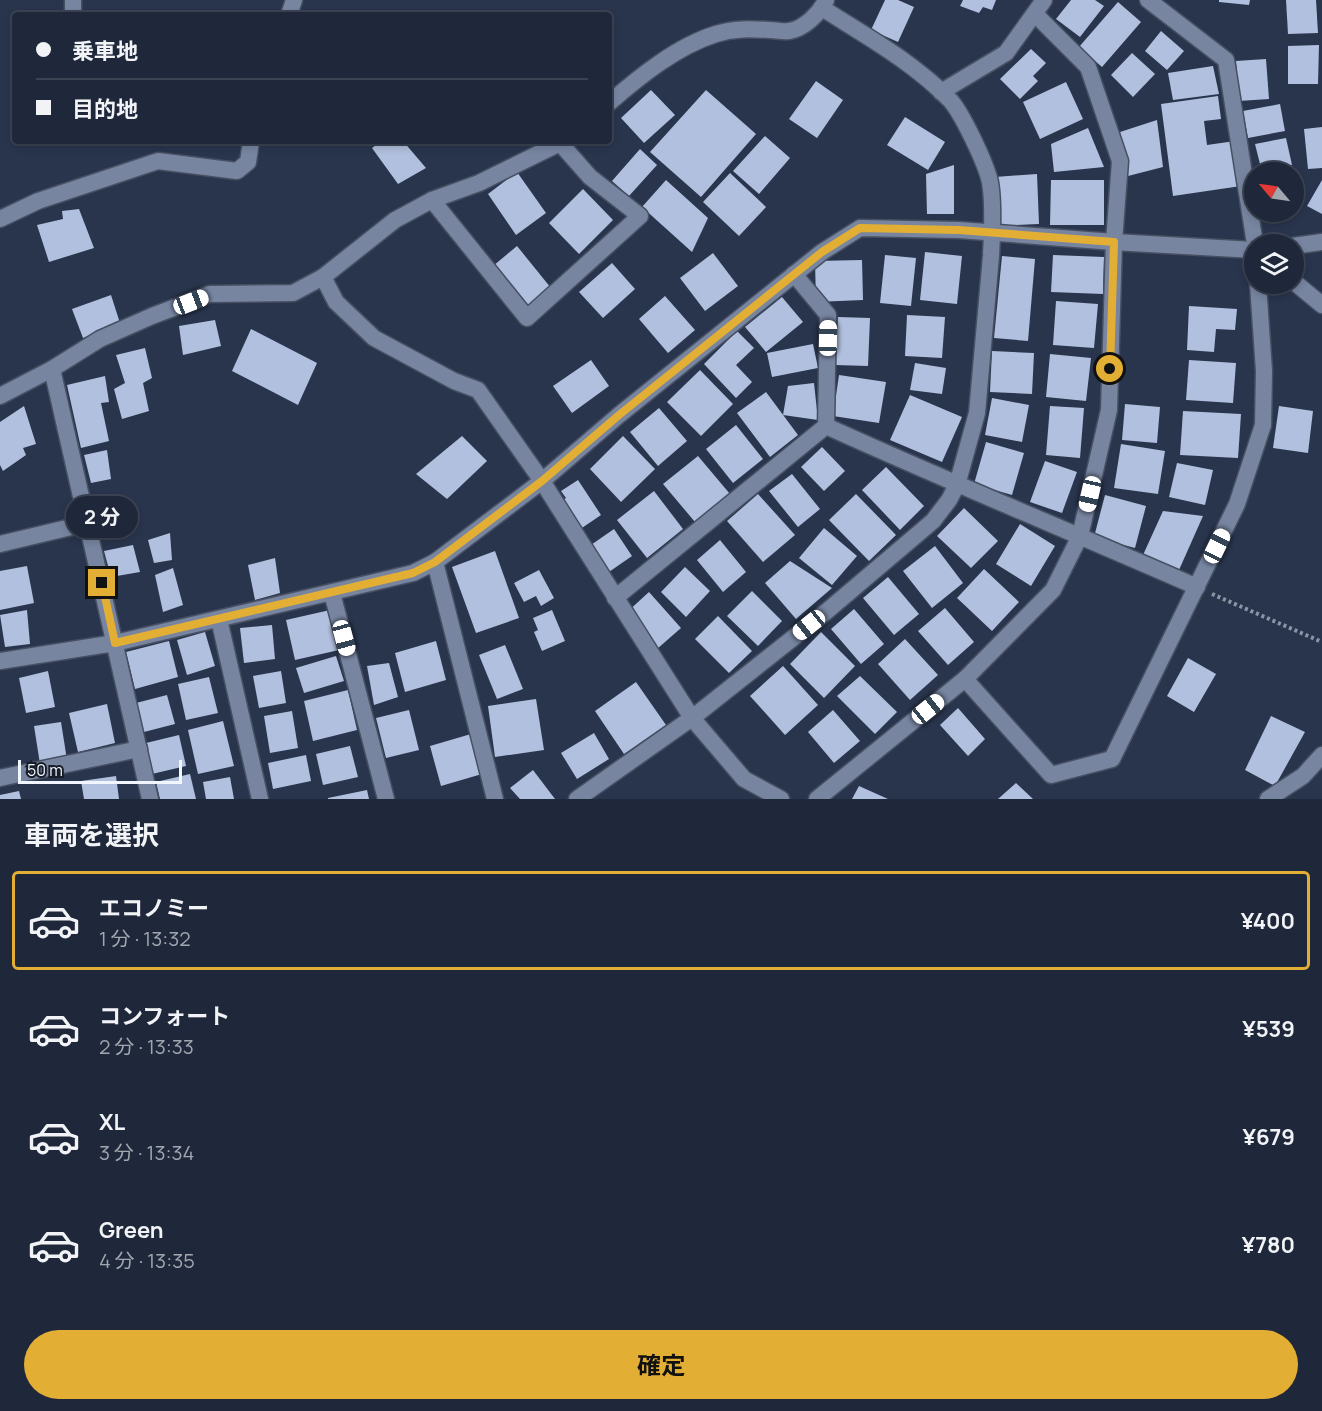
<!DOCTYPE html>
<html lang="ja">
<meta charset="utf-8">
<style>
:root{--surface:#1f283a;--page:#273042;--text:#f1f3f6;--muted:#a1a6af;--line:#3c4454;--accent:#e3ae34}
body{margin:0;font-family:Manrope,"Noto Sans JP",sans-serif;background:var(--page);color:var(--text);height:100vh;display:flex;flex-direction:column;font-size:22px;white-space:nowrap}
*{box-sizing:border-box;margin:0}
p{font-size:20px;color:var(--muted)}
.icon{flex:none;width:33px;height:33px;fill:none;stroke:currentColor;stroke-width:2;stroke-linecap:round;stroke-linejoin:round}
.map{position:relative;height:799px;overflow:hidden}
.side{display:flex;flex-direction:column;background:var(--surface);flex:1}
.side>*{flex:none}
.guide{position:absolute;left:12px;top:12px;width:600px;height:132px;border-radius:6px;box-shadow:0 3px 9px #0003,0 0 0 2px var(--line);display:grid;align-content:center;height:132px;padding:0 24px;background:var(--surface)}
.needle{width:39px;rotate:299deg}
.fabs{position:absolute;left:1244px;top:162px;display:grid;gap:12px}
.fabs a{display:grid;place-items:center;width:60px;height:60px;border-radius:50%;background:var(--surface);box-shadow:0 3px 9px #0003,0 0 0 2px var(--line);font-size:30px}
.scale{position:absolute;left:18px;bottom:15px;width:164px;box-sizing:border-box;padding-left:6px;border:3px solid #f0f5fe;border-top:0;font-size:16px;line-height:21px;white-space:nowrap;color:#f0f5fe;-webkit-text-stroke:4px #171d28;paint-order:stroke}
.end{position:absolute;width:27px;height:27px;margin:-14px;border:8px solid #e3ae34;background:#111;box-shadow:0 0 0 3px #111}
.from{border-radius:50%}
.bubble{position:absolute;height:42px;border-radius:21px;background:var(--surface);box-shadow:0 3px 9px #0003,0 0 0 2px var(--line);font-size:20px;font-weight:700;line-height:42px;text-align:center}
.car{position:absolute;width:18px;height:36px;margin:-18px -9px;border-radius:8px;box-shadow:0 0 4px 2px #0007;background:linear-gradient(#fff 24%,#345 0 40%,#fff 0 76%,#345 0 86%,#fff 0)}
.guide b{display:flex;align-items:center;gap:21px;height:57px;font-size:22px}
.guide b+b{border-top:2px solid var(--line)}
.guide i{width:15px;height:15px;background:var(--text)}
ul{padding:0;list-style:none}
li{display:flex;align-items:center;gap:18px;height:99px;margin:0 12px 9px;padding:0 12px;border:3px solid transparent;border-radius:6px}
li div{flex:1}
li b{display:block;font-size:22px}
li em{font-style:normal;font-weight:700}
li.on{border-color:var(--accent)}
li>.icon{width:54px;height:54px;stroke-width:1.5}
h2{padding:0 24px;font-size:27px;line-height:72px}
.action{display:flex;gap:12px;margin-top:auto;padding:12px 24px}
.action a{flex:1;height:69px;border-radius:36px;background:var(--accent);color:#111;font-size:24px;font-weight:700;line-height:69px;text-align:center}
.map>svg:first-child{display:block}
.building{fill:#b1c0de}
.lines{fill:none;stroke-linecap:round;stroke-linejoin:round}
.minor-casing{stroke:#475063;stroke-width:19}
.tertiary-casing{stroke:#475063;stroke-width:19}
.path{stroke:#8c95a5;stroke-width:4;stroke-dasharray:3 3;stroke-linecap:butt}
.minor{stroke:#7785a1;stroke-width:16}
.tertiary{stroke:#7785a1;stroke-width:16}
.route{stroke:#e3ae34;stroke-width:8}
</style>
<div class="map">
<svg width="1322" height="799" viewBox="0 0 1322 799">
<rect width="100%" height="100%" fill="#29354d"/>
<g class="building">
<polygon points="885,0 898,0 914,7 898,42 871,30"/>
<polygon points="963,0 996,0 992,10 983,7 979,13 960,6"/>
<polygon points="1071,0 1095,0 1104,6 1080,37 1056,19"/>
<polygon points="1219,0 1250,0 1249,5 1219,2"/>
<polygon points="1286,0 1316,0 1318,33 1288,34"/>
<polygon points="1118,2 1141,22 1102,67 1079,47"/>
<polygon points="1161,31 1184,51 1167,70 1145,51"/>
<polygon points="1319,45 1318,84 1288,84 1288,46"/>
<polygon points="1031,49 1046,63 1033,76 1038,81 1020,99 1000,79"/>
<polygon points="1132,53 1155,74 1133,97 1111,75"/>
<polygon points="1266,59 1269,99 1239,101 1236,61"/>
<polygon points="1213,66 1219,94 1173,100 1168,73"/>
<polygon points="816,81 843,100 817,138 789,119"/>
<polygon points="1066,82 1083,119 1040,139 1023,102"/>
<polygon points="651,90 675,115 644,143 621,118"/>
<polygon points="706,90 756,134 701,197 650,152"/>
<polygon points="1218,96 1221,119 1204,121 1207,145 1235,141 1241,186 1173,196 1161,104"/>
<polygon points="1280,104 1285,131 1248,138 1243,111"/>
<polygon points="905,117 945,142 928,170 887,145"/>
<polygon points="1157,120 1163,167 1128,176 1120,132"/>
<polygon points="1322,127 1322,168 1308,169 1304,129"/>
<polygon points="1088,128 1104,167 1054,172 1051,144"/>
<polygon points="765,136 790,158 759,194 733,171"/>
<polygon points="1286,138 1292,165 1262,172 1255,144"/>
<polygon points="382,141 403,141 426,168 398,184 372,148"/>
<polygon points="640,149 657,165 629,196 612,181"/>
<polygon points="954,165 954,214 927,214 926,174"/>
<polygon points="517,172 546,213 516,235 488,194"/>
<polygon points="730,173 766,207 739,236 703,202"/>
<polygon points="1037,174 1039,224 997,226 995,177"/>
<polygon points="666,180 708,218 692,252 642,207"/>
<polygon points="1051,180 1104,180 1104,225 1050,225"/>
<polygon points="1322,180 1322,214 1307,206"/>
<polygon points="583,189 613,220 579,254 549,223"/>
<polygon points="79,209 94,248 49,262 37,225 63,219 62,211"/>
<polygon points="517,246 551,288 527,308 493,266"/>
<polygon points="925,252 962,256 957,304 920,300"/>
<polygon points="713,253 738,286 705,311 680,278"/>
<polygon points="885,255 916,258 911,306 880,303"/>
<polygon points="1053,255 1104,257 1103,294 1051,292"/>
<polygon points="1002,256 1035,259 1028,341 994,338"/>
<polygon points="862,260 863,300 816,302 815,261"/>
<polygon points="612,263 635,289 603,318 579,292"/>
<polygon points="111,295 120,323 83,338 72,309"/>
<polygon points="665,296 695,330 668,353 639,319"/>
<polygon points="782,297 803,322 766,352 745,327"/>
<polygon points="1056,301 1098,304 1094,348 1053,345"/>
<polygon points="1189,306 1237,309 1235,330 1216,329 1214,352 1187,350"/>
<polygon points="907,315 945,317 942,358 905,356"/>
<polygon points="838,317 870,318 868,366 835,365"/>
<polygon points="215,320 221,346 183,355 179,326"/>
<polygon points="251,329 317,363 298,405 232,371"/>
<polygon points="737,331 754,348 736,365 752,382 736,398 704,364"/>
<polygon points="813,344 818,368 772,377 767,353"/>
<polygon points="145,348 152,378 143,383 149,411 122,419 114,389 125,383 116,355"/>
<polygon points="992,351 1034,353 1032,394 990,392"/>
<polygon points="1050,354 1091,358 1086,401 1046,397"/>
<polygon points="591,360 609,386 572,413 553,386"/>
<polygon points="1189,360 1236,363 1233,403 1186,400"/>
<polygon points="915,363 946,368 942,394 910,390"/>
<polygon points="700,370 733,404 701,436 667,402"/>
<polygon points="839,375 886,382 879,423 833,416"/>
<polygon points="105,376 109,402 101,403 109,441 81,448 67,385"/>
<polygon points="814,383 818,420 783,415 788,386"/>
<polygon points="766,392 798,435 770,457 737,413"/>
<polygon points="910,395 962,417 942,462 890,440"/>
<polygon points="992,398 1029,405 1022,442 985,435"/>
<polygon points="1125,404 1160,407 1157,443 1122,440"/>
<polygon points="24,406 36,444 23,448 26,455 3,471 0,465 0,422"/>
<polygon points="1050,406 1084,408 1080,458 1046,455"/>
<polygon points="1279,406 1313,411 1308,453 1273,448"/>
<polygon points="659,408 687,441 658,466 630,432"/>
<polygon points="1183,411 1241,414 1238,458 1180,455"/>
<polygon points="736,425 763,459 733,483 706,449"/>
<polygon points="462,436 487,461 447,499 416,474"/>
<polygon points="623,436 655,469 621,502 590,469"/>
<polygon points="986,442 1024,453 1012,495 974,484"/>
<polygon points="1121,444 1165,451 1158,494 1114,488"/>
<polygon points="822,447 845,471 824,491 801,467"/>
<polygon points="107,450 111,479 91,483 84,455"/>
<polygon points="698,456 730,494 695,522 663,484"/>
<polygon points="1045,461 1077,472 1062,513 1030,502"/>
<polygon points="1177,463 1213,470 1205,505 1169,497"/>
<polygon points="886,467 924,506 900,530 862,490"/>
<polygon points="792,474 820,509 798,527 769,491"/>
<polygon points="578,480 601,515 579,530 560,502 566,498 561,491"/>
<polygon points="654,491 683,529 647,558 617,520"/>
<polygon points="758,494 795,535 763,562 727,521"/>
<polygon points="856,494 896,535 869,561 829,520"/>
<polygon points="1105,495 1146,506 1135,548 1094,537"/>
<polygon points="964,508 998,541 971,568 937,536"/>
<polygon points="1163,511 1203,516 1179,570 1143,555"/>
<polygon points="1020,524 1055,546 1031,586 996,564"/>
<polygon points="824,528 857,556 832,585 799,558"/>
<polygon points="614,529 632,556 606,574 588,547"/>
<polygon points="170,533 172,560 154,563 148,540"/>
<polygon points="720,540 746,572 723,592 697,560"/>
<polygon points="133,545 140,572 111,577 104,551"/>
<polygon points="935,546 963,583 932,608 903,571"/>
<polygon points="495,551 519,618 476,633 452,567"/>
<polygon points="275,558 280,593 255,600 248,565"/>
<polygon points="790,561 832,588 796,619 765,583"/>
<polygon points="27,566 34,603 0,610 0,571"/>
<polygon points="685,567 710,591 686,617 661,592"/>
<polygon points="173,568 183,605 163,612 155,575"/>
<polygon points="984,569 1019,602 992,631 957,598"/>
<polygon points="539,570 554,598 541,606 536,596 524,602 514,583"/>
<polygon points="888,577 919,614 894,635 863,598"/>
<polygon points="752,591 782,621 758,646 727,616"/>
<polygon points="649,592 681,628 657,649 626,613"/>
<polygon points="945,608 974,642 948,665 918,631"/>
<polygon points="854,609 884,644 861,664 831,629"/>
<polygon points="27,610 30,644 5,647 0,615"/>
<polygon points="330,610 339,650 295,660 286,620"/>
<polygon points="552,610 565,641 542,651 534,632 538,630 533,618"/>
<polygon points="718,616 752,651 729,673 695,639"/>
<polygon points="272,625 275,659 244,663 240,628"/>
<polygon points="205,632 215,666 187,675 177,640"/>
<polygon points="821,632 855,666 824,698 790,664"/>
<polygon points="905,639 938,675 910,700 878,664"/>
<polygon points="169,641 178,677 135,689 126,652"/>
<polygon points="436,641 446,680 405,692 395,653"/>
<polygon points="505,645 523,689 497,699 479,655"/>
<polygon points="336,656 344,681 304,693 296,668"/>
<polygon points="1188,658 1216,674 1194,712 1167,696"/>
<polygon points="389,663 398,697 374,705 367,666"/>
<polygon points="783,666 818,705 785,735 750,696"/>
<polygon points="48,671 55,707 26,713 19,678"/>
<polygon points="281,671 286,703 259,708 253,676"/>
<polygon points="860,676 897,712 875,734 837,696"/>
<polygon points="209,677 218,713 186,720 178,684"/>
<polygon points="636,682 666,725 624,754 595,711"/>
<polygon points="348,690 357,730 313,741 304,701"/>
<polygon points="167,695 175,724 144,732 136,703"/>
<polygon points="536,699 544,750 495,757 488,706"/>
<polygon points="107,704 115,743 78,752 69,713"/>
<polygon points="958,708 985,739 968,756 940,725"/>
<polygon points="409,710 419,750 386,758 376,718"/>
<polygon points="833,710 860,741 834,763 808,732"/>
<polygon points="292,711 298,748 270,753 264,716"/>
<polygon points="1271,716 1305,732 1275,786 1245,770"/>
<polygon points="223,721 234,766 198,774 188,730"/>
<polygon points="61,722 67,760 40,764 34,726"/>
<polygon points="594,733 609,759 577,779 561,753"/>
<polygon points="471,734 482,774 441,786 430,746"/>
<polygon points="179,735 186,766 152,774 146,743"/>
<polygon points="350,746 358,777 323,785 316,754"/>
<polygon points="306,755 311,781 273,789 268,763"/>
<polygon points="533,770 555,799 520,799 510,788"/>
<polygon points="190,774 196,799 160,799 156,782"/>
<polygon points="116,776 119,799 84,799 81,781"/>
<polygon points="230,777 234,799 206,799 203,782"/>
<polygon points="1016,783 1033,799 998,799"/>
<polygon points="859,786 888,799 852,799"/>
<polygon points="367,790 369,799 328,799 328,798"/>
<polygon points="19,791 21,799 0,799 0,795"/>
</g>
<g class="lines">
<g class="minor-casing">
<g id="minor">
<polyline points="1148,0 1226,60 1255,244"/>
<polyline points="73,15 73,0"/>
<polyline points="289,15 294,0"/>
<polyline points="941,92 1006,53 1044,0"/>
<path d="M609 103C639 77 677 46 716 34 735 28 751 29 771 30 776 30 783 32 789 31 804 29 820 13 826 0"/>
<polyline points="432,200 527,318 640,216 590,177 560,143"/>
<polyline points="0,219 38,201 158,161 237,171 248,162 251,141"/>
<polyline points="1293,246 1322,242"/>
<polyline points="323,277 336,302 374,338 454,381 478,390 542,481 692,718 744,779 781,799"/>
<polyline points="1293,281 1322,305"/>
<polyline points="52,369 150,799"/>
<polyline points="0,396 52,369 100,339 152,316 210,294 293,293 323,277 395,220 432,200 479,183 564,141"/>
<path d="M826 426C949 482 1074 533 1197 587"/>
<polyline points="0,544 88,523"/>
<polyline points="435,562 495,799"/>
<polyline points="332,593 386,799"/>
<polyline points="615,598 826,426 828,315 794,274"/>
<polyline points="219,619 260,799"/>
<polyline points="0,661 115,643 413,573 435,562 542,481 619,415 822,252 860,228 959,230 1114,242 1254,250"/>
<polyline points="965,679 1051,775 1112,759 1237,504 1263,425 1264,371 1258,284"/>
<polyline points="0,778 139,749"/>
<polyline points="817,799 965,679 1053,590 1080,536 1109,410 1114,242 1120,161 1088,67 1035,14"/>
<polyline points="1268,799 1303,776 1322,755"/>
</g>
</g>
<g class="tertiary-casing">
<path id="tertiary" d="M577 799 692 718 827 611 933 521 949 500 957 485 977 413 991 256C992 237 994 196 989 178 984 160 962 113 950 100 913 62 866 36 822 8"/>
</g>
<polyline class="path" points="1212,594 1322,642"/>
<use href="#minor" class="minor"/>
<use href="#tertiary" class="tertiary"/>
</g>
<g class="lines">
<polyline class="route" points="102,583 115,643 413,573 435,562 542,481 619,415 822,252 860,228 959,230 1114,242 1110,369"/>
</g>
</svg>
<div class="fabs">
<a><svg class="needle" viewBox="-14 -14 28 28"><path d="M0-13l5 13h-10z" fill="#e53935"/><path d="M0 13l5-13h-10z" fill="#a1a6af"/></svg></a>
<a><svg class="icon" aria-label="layers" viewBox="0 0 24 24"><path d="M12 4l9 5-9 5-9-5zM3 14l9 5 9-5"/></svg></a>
</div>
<div class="scale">50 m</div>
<i class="end from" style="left:1110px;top:369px"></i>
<i class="end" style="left:102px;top:583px"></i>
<div class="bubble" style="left:66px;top:496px;width:72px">2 分</div>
<i class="car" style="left:191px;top:302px;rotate:69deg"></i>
<i class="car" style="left:828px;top:338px;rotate:1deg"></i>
<i class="car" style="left:1090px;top:494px;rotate:193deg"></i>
<i class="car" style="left:1217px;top:546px;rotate:26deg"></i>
<i class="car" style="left:809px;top:625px;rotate:231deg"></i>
<i class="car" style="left:344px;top:638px;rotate:165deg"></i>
<i class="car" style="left:928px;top:709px;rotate:51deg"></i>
<div class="guide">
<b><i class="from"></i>乗車地</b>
<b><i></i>目的地</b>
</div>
</div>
<section class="side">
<h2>車両を選択</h2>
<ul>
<li class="on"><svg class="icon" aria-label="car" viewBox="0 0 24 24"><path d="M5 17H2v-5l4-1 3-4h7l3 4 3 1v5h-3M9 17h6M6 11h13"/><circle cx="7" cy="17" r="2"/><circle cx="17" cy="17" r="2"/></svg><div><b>エコノミー</b><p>1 分 · 13:32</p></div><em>¥400</em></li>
<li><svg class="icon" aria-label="car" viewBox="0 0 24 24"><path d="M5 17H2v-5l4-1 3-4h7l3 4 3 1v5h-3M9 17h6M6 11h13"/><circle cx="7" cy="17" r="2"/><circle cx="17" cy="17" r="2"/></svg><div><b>コンフォート</b><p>2 分 · 13:33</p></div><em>¥539</em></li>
<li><svg class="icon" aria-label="car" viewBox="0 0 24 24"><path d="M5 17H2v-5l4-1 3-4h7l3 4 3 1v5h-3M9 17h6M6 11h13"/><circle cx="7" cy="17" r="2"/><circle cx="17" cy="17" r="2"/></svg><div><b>XL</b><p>3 分 · 13:34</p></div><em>¥679</em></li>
<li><svg class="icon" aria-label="car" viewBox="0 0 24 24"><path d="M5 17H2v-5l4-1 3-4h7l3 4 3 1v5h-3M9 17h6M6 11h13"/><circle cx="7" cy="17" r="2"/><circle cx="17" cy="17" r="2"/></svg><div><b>Green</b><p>4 分 · 13:35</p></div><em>¥780</em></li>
</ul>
<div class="action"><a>確定</a></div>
</section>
